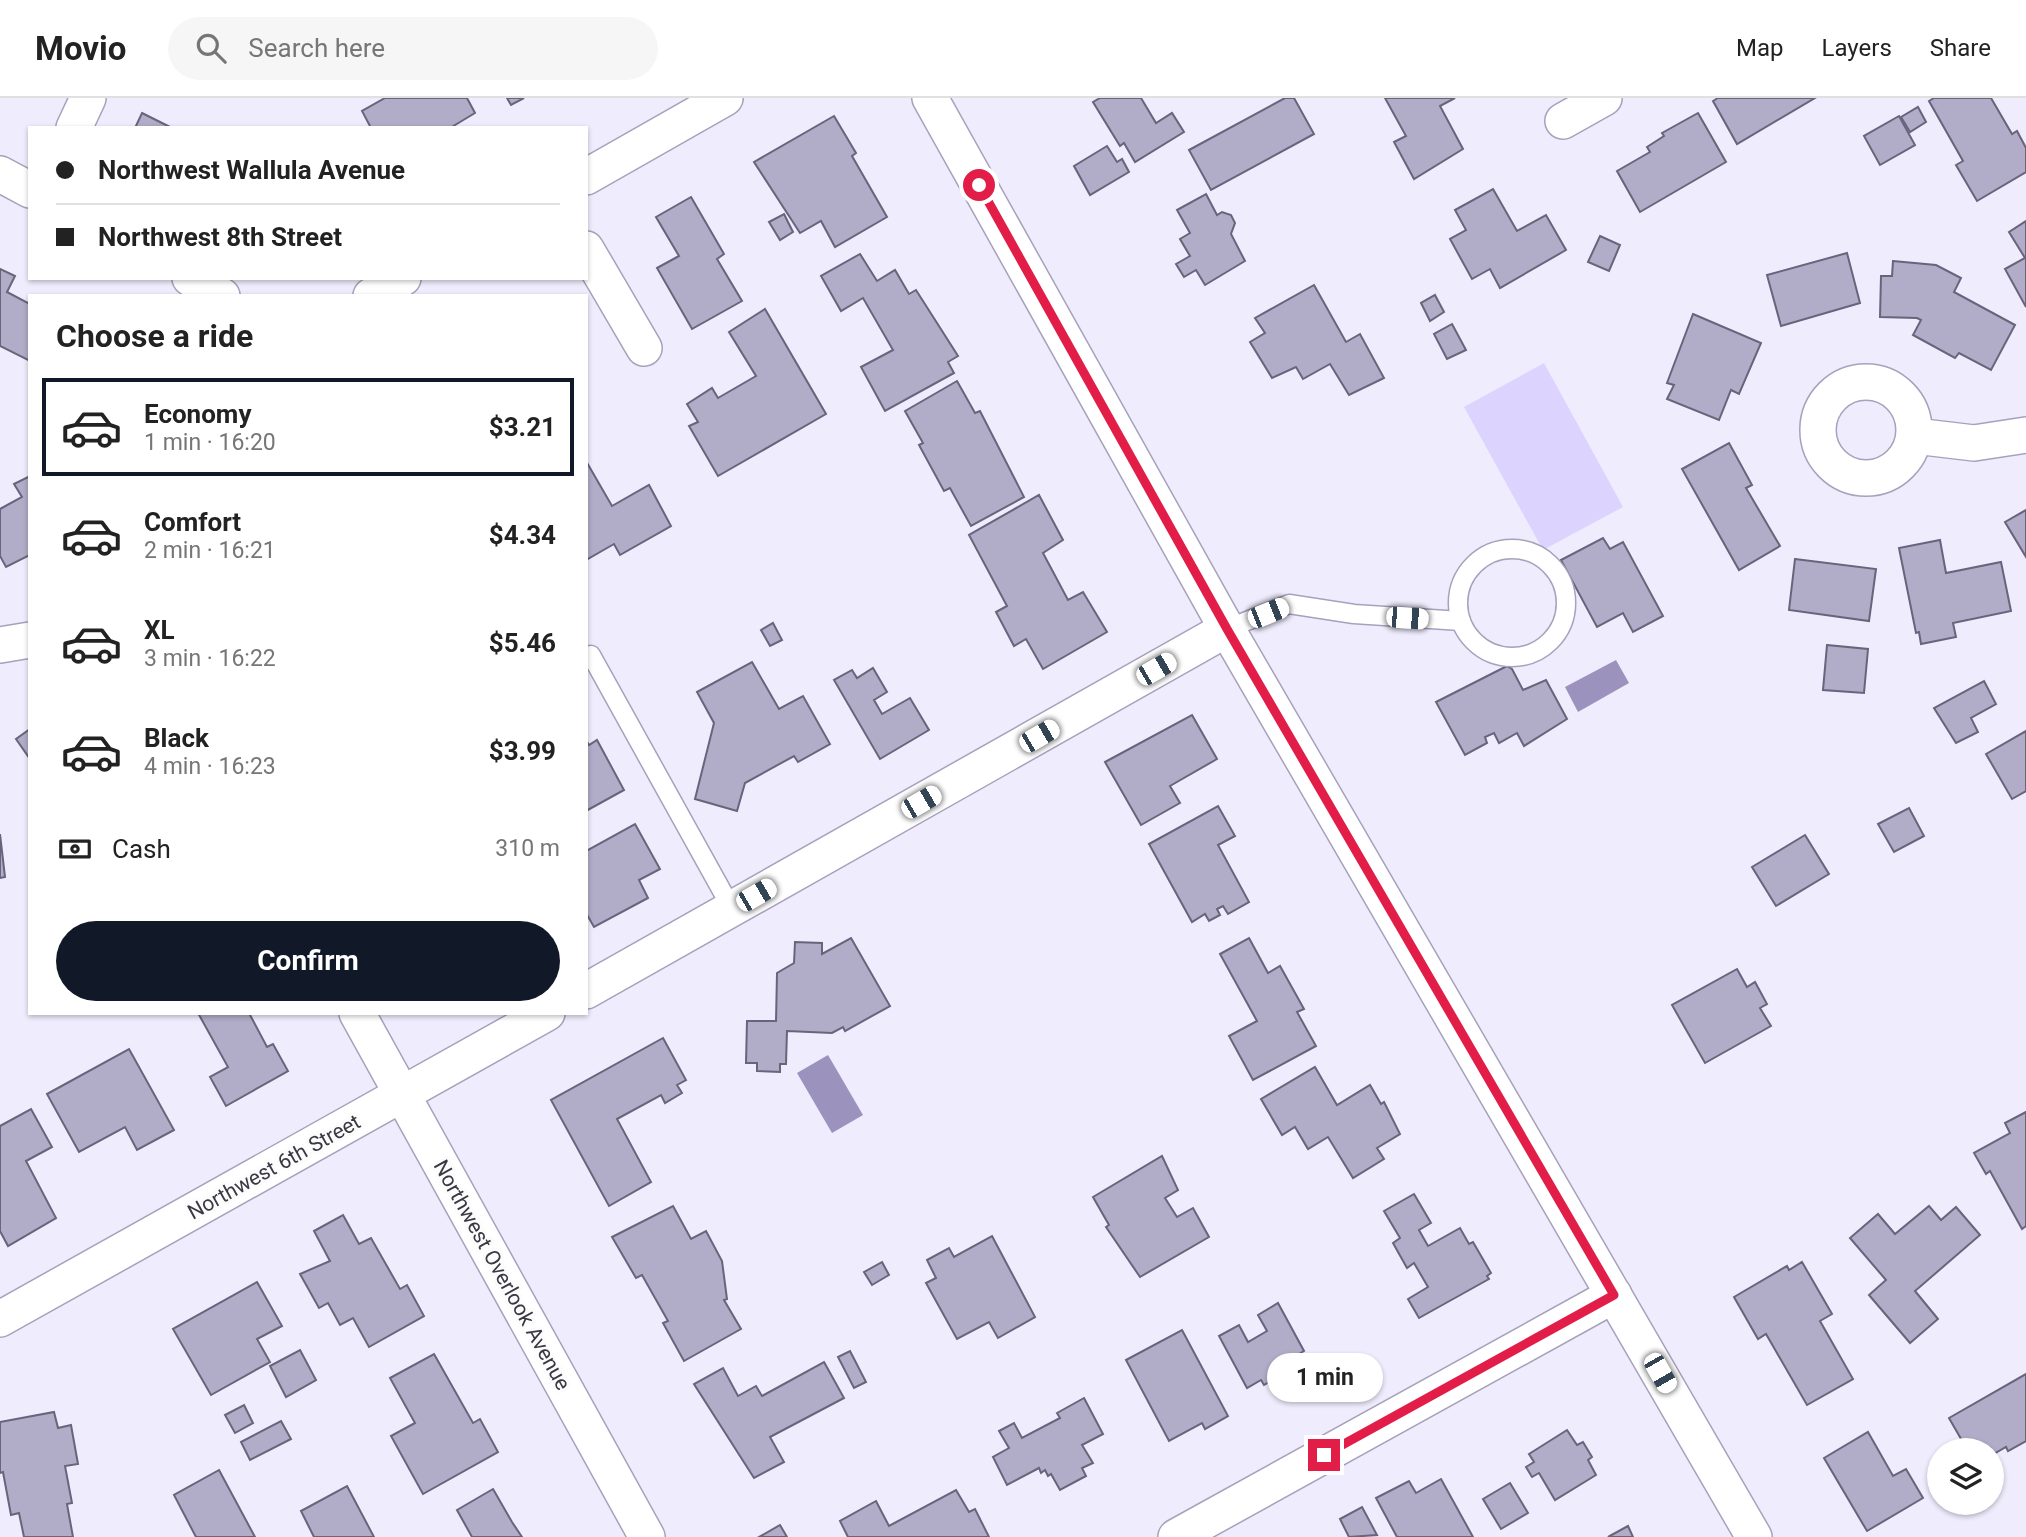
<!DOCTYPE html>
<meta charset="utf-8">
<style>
:root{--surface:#fff;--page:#f6f6f6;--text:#222;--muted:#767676;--line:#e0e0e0;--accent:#111827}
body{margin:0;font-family:Roboto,sans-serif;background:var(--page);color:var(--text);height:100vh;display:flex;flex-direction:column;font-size:26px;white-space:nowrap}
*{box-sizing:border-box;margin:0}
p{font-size:23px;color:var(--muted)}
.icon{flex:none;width:38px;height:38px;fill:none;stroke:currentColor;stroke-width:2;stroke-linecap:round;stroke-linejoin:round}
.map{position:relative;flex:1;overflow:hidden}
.details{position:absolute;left:28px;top:196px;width:560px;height:721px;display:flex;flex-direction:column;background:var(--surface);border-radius:0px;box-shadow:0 2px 5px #0004}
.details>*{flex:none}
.hud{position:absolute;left:28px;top:28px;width:560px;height:154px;border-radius:0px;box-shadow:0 2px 5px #0004;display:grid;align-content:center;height:154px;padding:0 28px;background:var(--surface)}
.controls{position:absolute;left:1927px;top:1340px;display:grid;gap:14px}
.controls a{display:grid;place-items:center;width:77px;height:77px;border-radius:50%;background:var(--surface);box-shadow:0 2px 5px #0004;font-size:35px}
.end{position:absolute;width:32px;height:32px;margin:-16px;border:9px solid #e11d48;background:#fff;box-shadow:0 0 0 4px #fff}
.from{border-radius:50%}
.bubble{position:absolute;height:49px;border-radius:24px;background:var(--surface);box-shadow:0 2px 5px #0004;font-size:23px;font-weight:700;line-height:49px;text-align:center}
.car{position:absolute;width:21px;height:42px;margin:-21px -10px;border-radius:9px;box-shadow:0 0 5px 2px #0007;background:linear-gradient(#fff 24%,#345 0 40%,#fff 0 76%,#345 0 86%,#fff 0)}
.hud b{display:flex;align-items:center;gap:24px;height:66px;font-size:26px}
.hud b+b{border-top:2px solid var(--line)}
.hud i{width:18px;height:18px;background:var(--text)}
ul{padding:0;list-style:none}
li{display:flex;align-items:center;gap:21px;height:98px;margin:0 14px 10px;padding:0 14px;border:4px solid transparent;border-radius:0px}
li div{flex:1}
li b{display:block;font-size:26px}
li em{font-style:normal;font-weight:700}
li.active{border-color:var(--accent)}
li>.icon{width:63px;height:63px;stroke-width:1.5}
h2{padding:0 28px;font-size:32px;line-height:84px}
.pay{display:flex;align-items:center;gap:18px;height:77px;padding:0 28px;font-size:26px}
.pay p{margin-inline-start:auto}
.cta{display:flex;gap:14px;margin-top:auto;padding:14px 28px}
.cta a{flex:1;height:80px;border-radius:42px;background:var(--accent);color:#fff;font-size:28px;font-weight:700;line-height:80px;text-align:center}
header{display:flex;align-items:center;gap:42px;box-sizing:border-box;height:98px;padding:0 35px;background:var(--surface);border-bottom:2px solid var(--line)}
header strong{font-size:33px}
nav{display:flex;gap:38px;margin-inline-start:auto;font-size:24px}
.search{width:490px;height:63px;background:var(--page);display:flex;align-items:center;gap:18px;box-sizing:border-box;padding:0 24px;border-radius:38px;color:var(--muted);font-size:26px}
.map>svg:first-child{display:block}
.green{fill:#dcd3fe}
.water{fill:#9c92be}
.building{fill:#b1acc7;stroke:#69637c;stroke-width:2}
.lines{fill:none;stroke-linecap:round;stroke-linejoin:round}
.lane-casing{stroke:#a7a1bc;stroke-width:21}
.street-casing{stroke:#a7a1bc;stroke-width:38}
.lane{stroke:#fff;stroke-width:18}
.street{stroke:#fff;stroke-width:35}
.route{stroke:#e11d48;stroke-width:9}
.labels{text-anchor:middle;stroke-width:7;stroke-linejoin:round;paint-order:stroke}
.street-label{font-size:21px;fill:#3a3843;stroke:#fcfcfc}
</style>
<header>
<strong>Movio</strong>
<div class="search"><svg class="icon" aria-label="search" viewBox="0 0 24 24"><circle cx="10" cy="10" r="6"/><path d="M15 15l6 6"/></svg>Search here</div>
<nav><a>Map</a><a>Layers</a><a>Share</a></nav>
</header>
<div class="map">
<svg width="2026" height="1439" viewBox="0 0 2026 1439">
<rect width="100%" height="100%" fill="#efecfd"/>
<polygon class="green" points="1544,265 1623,409 1543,452 1464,309"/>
<g class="water">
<polygon points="1616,562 1629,585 1578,614 1565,589"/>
<polygon points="828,957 863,1017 832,1035 797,975"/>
</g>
<g class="building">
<polygon points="385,0 467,0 475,15 450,30 371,30 362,13"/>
<polygon points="507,0 524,0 511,7"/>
<polygon points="1100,0 1141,0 1156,25 1172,15 1184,34 1135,64 1124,45 1120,48 1093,4"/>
<polygon points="1285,0 1294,0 1314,36 1211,92 1189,52"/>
<polygon points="1385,0 1455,0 1440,8 1463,51 1414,81 1394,44 1406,38"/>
<polygon points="1718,0 1815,0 1737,46 1713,3"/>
<polygon points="1934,0 1991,0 2012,36 2017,33 2026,50 2026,74 1977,103 1956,67 1963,63 1929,3"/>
<polygon points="1918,9 1926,24 1910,34 1901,19"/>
<polygon points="142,15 172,30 135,30"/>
<polygon points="1698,15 1726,64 1640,114 1617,73 1650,54 1647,49 1664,38 1662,35"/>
<polygon points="834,18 856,55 852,58 887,119 835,149 821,123 800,135 754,64"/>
<polygon points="1899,18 1915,47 1880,67 1864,38"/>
<polygon points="1107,48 1117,64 1122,61 1129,74 1090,97 1074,68"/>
<polygon points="1493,91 1517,133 1546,117 1566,152 1500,190 1490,171 1472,181 1450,141 1466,132 1455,112"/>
<polygon points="1206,96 1217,117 1222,114 1231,117 1235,125 1231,136 1245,163 1205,187 1196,172 1184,179 1176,166 1190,158 1180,141 1190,135 1177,112"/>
<polygon points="691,99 724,156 717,161 742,203 692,231 657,170 679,158 656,119"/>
<polygon points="784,116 793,134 780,142 769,124"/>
<polygon points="2026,123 2026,209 2005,171 2025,160 2009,134"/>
<polygon points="1600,138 1620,147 1609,173 1588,164"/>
<polygon points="1847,155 1860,205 1781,228 1767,177"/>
<polygon points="860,156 877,183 895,172 909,196 916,192 958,258 948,264 954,275 885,313 861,269 893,252 863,200 841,213 821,178"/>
<polygon points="1893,163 1936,167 1961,180 1954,194 2015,227 1991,272 1959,255 1955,260 1913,237 1921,222 1917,220 1880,219 1881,178 1892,178"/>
<polygon points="0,171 15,178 7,194 30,206 30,263 0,248"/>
<polygon points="1314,187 1346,244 1360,236 1384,280 1349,297 1330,266 1303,281 1296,269 1272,280 1250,244 1265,235 1255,220"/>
<polygon points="1435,197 1444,214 1430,223 1421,205"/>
<polygon points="765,211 826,316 718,378 689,328 698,324 687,306 712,290 718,300 756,278 729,234"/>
<polygon points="1693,216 1761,245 1739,296 1731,292 1719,322 1667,301 1674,287 1667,285"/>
<polygon points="1452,226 1466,252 1447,261 1434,236"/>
<polygon points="957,283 975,315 980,313 1024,399 971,428 950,390 944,393 919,347 923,345 905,313"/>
<polygon points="1729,345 1752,387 1746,390 1780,448 1739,472 1682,371"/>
<polygon points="586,363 612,408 649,387 671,428 620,457 614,446 586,462"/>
<polygon points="30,378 30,457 6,469 0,458 0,411 22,399 14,386"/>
<polygon points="1039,397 1063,442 1043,455 1068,502 1083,494 1107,534 1043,571 1026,541 1014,548 996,514 1007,508 969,437"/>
<polygon points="2026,412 2026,459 2005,424"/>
<polygon points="1603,440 1610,451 1623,444 1663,518 1633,534 1623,515 1597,529 1561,462"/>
<polygon points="1940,442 1946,475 2001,464 2011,513 1953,525 1956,539 1921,546 1919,534 1916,535 1899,450"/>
<polygon points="1795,461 1876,471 1869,523 1789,512"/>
<polygon points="773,525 782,542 770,548 761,532"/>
<polygon points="1827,547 1868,551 1864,595 1823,592"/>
<polygon points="752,564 779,611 803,598 830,646 798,664 794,658 745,685 737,713 695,701 714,625 697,594"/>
<polygon points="1507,568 1512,571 1523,592 1546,582 1567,621 1524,648 1517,635 1499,645 1494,635 1485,639 1487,645 1465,657 1436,604"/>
<polygon points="873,570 887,594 874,602 882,616 910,600 929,632 880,661 834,582 852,572 857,580"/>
<polygon points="1984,583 1996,606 1971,620 1978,634 1956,645 1934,610"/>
<polygon points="1192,617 1217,661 1170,688 1180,705 1141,727 1105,664"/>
<polygon points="30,631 30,661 16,641"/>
<polygon points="2026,633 2026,693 2012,701 1986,656"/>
<polygon points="586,642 589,647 597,642 624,692 586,713"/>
<polygon points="1218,708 1235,738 1218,747 1249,804 1228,816 1223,808 1217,811 1220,817 1209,823 1205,816 1192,824 1149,746"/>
<polygon points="1909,710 1924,738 1894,754 1878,726"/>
<polygon points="635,726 660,771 639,782 648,800 594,829 586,815 586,753"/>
<polygon points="0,736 5,779 0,780"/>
<polygon points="1805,737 1829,776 1776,808 1752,769"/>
<polygon points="851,840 890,908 845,933 843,929 832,935 787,933 786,966 780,966 780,974 757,973 757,965 746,965 747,923 776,923 777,875 794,865 795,844 822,845 822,856"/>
<polygon points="1249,840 1268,875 1280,868 1304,911 1297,914 1316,948 1253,982 1229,938 1257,923 1220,856"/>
<polygon points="1737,871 1747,889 1755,884 1767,906 1760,910 1771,928 1705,965 1672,907"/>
<polygon points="198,915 249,915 267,949 273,946 288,973 226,1008 210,979 228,969"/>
<polygon points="663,940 686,982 677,987 682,995 665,1005 661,997 617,1021 651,1084 609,1108 551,1002"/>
<polygon points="129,951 174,1032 137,1052 125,1029 79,1054 47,996"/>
<polygon points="1315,969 1337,1007 1370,987 1381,1006 1384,1004 1400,1036 1377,1050 1384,1061 1353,1080 1328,1039 1308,1051 1295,1029 1282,1037 1261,1001"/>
<polygon points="31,1011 52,1049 26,1063 56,1120 8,1148 0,1133 0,1028"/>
<polygon points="2026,1014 2026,1128 2022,1131 1990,1073 1986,1076 1974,1055 2010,1035 2005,1025"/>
<polygon points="1162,1058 1178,1092 1165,1100 1177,1119 1193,1110 1209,1139 1140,1179 1106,1129 1109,1127 1093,1099"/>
<polygon points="1414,1096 1431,1125 1419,1132 1428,1148 1460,1130 1469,1146 1473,1144 1491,1175 1487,1178 1489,1181 1419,1220 1408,1201 1428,1189 1414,1165 1407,1170 1393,1145 1400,1140 1384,1113"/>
<polygon points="673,1108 691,1141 706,1133 722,1163 727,1201 724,1202 741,1231 684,1263 663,1225 668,1223 642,1177 636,1180 612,1139"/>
<polygon points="1929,1108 1941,1122 1956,1109 1980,1137 1915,1193 1938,1221 1910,1245 1869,1197 1886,1182 1850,1140 1878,1116 1895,1136"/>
<polygon points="343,1117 359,1146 371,1140 400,1191 407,1187 424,1218 369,1249 353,1220 340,1227 328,1205 319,1210 300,1176 330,1163 314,1133"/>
<polygon points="992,1138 1035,1219 998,1240 989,1224 957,1241 926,1185 936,1180 927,1162 949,1150 954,1159"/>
<polygon points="882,1164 889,1177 872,1187 864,1174"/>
<polygon points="1802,1164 1832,1216 1820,1223 1853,1281 1807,1307 1766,1236 1758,1241 1734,1199 1787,1168 1789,1172"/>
<polygon points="257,1184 282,1228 257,1241 270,1264 211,1297 173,1231"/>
<polygon points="1278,1205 1304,1253 1287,1263 1290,1268 1275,1276 1276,1280 1264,1287 1261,1282 1247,1290 1219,1238 1239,1227 1248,1244 1267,1233 1258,1217"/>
<polygon points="1182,1232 1228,1318 1205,1331 1202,1325 1169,1343 1126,1262"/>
<polygon points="300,1252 316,1282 286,1299 270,1268"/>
<polygon points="850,1253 866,1284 854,1290 838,1259"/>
<polygon points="434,1256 473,1325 480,1321 498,1354 423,1396 391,1338 415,1325 390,1280"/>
<polygon points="824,1264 844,1300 770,1339 784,1364 754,1380 694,1286 723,1270 738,1298 756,1288 762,1298"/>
<polygon points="2026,1276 2026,1343 2008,1353 2006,1349 1992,1357 1992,1353 1968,1353 1949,1320"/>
<polygon points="1084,1300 1103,1336 1082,1347 1093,1365 1082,1370 1086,1378 1060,1392 1051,1376 1048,1378 1045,1372 1041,1375 1039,1370 1007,1387 993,1359 1009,1350 999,1333 1014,1325 1022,1340 1060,1320 1057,1315"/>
<polygon points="244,1307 253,1325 235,1335 225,1317"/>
<polygon points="54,1314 58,1330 71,1327 78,1366 65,1368 72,1405 67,1406 73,1439 24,1439 19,1415 11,1417 3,1374 0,1375 0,1324"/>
<polygon points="281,1323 291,1341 250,1362 241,1344"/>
<polygon points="1567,1332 1577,1347 1583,1344 1592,1359 1588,1362 1596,1377 1555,1402 1539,1375 1532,1379 1526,1369 1534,1364 1529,1356"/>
<polygon points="1868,1334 1893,1378 1906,1371 1923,1400 1867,1433 1824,1360"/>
<polygon points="219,1372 255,1439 196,1439 174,1397"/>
<polygon points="1441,1381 1473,1439 1397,1439 1376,1400 1409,1383 1416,1395"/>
<polygon points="1510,1385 1528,1415 1501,1431 1483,1401"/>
<polygon points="347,1388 374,1439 314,1439 301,1413"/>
<polygon points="493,1391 512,1424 522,1439 472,1439 457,1412"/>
<polygon points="956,1392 969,1414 975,1411 989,1439 848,1439 840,1423 876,1403 889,1428"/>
<polygon points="1362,1409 1377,1437 1349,1439 1340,1421"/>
<polygon points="780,1427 787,1439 759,1439"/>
<polygon points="1628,1428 1633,1439 1608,1439"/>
</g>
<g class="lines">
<g class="lane-casing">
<g id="lane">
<circle cx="1512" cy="505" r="54"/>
<polyline points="1227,531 1289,506 1354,516 1461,523"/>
<polyline points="591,557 732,811"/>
</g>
</g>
<g class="street-casing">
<g id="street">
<polyline points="930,0 1227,531 1754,1439"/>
<polyline points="1563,23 1604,0"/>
<polyline points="74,30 88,0"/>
<polyline points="0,76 30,92"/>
<polyline points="586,79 725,0"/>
<polyline points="586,151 644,250"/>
<polyline points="190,180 222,198"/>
<polyline points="371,198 403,180"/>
<circle cx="1866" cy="332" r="48"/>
<polyline points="1915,338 1974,345 2026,337"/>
<polyline points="0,547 30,542"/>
<polyline points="586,893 1227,531"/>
<polyline points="357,915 647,1439"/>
<polyline points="0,1221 547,915"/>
<polyline points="1176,1439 1614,1197"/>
</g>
</g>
<use href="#lane" class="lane"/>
<use href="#street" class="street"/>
</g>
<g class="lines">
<polyline class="route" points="979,87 1227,531 1614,1197 1324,1357"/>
</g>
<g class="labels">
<g class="street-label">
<text transform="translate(274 1069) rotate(-29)" y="7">Northwest 6th Street</text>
<text transform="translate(502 1177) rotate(61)" y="7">Northwest Overlook Avenue</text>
</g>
</g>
</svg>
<div class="controls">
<a><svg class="icon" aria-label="layers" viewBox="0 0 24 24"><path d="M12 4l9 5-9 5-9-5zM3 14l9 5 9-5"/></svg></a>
</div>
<i class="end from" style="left:979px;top:87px"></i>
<i class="end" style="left:1324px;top:1357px"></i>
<div class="bubble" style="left:1267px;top:1255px;width:116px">1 min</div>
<i class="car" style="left:1268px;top:515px;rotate:68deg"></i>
<i class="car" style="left:1407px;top:520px;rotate:94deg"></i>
<i class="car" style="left:1156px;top:571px;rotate:60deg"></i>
<i class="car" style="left:1039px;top:638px;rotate:60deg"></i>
<i class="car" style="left:921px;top:704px;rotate:60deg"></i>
<i class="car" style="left:756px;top:797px;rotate:60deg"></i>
<i class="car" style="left:1660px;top:1275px;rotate:150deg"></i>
<div class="hud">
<b><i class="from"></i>Northwest Wallula Avenue</b>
<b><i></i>Northwest 8th Street</b>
</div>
<section class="details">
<h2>Choose a ride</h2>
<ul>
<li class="active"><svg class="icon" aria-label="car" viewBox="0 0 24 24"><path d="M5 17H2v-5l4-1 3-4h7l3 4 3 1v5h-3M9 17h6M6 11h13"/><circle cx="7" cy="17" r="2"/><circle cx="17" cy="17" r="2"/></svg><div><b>Economy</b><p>1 min · 16:20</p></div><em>$3.21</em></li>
<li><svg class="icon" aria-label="car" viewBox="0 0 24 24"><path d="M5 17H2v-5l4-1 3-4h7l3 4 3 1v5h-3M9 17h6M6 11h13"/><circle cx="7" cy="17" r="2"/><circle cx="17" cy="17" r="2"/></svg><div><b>Comfort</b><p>2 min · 16:21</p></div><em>$4.34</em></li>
<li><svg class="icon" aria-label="car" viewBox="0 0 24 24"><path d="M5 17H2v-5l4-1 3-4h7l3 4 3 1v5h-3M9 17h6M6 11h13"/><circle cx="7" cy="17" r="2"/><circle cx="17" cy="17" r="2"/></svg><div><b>XL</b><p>3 min · 16:22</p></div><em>$5.46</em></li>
<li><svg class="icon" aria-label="car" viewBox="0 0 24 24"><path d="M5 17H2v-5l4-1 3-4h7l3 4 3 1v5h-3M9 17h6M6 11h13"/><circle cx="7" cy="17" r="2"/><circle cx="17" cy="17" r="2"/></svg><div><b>Black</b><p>4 min · 16:23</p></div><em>$3.99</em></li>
</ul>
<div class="pay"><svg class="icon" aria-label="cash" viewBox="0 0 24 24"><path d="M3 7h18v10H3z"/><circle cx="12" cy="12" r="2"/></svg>Cash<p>310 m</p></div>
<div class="cta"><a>Confirm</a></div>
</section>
</div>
